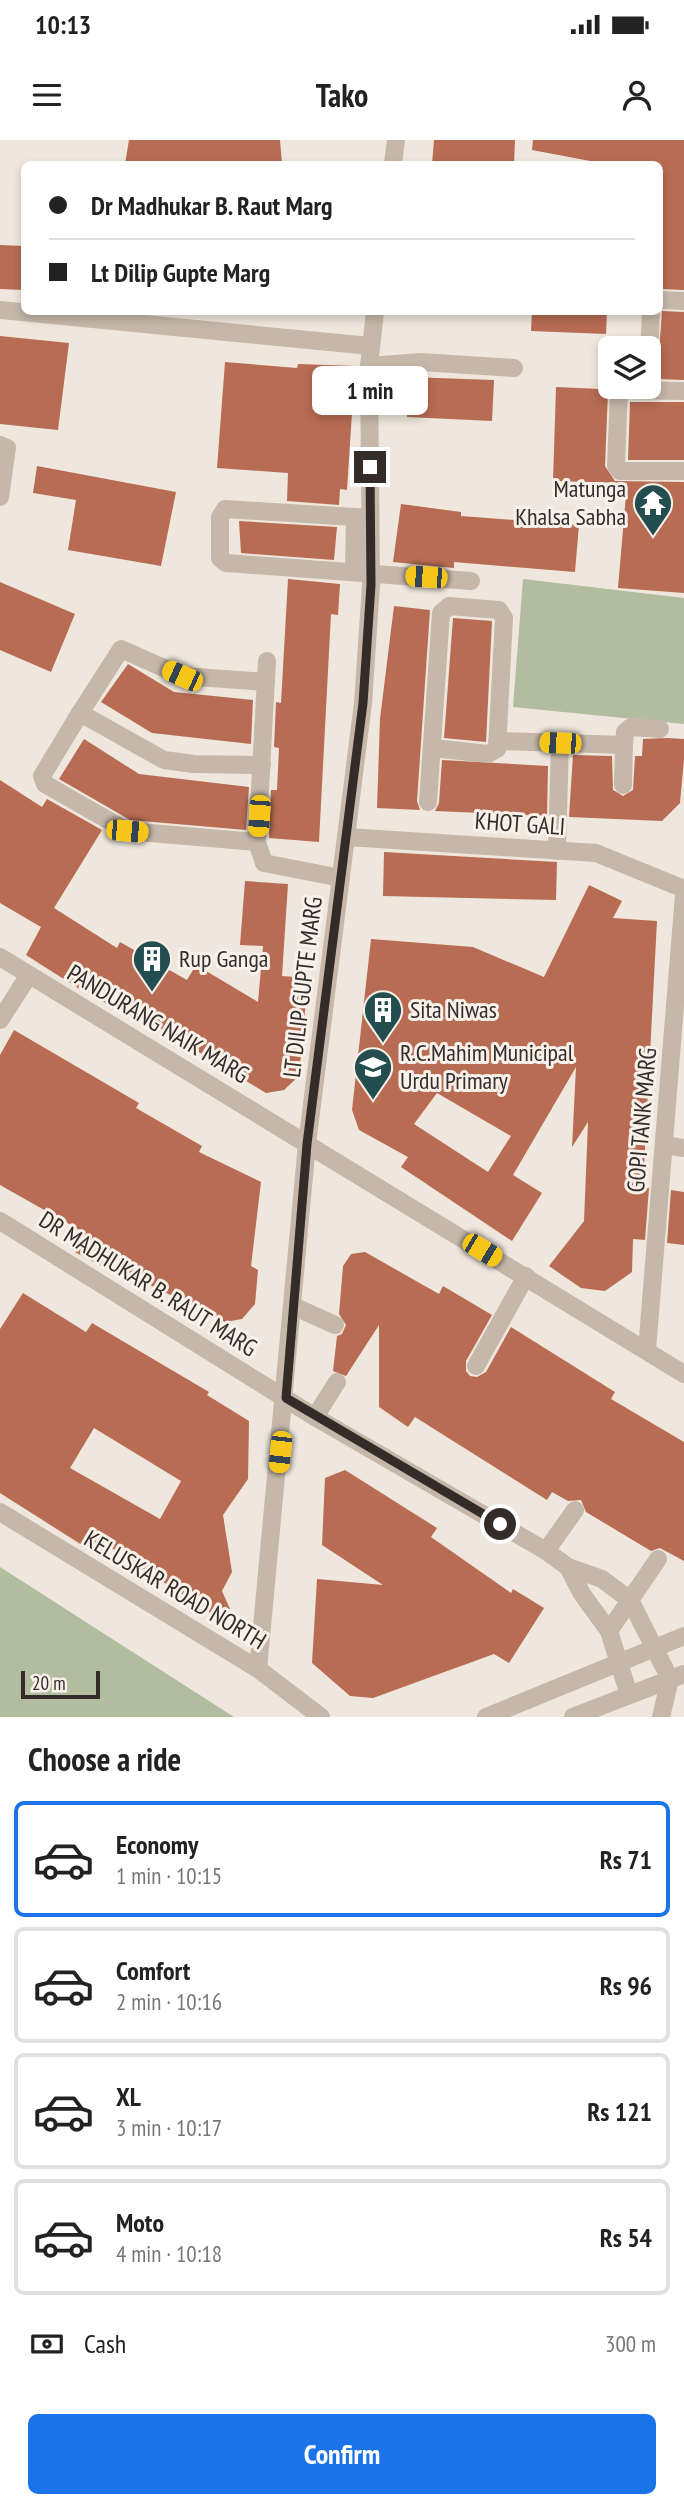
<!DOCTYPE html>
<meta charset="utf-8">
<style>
:root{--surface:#fff;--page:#f6f6f6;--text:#222;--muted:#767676;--line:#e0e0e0;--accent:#1a73e8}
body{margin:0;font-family:"PT Sans Narrow",sans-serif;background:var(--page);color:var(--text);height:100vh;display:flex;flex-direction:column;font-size:26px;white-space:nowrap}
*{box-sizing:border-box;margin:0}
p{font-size:23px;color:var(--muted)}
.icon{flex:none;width:38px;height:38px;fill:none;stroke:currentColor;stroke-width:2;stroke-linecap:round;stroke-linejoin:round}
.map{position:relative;height:1577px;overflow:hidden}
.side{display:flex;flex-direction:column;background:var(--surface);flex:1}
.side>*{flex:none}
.banner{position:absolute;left:21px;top:21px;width:642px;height:154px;border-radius:10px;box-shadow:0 4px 10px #0003;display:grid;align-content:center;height:154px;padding:0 28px;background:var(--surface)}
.tools{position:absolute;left:598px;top:196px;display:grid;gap:14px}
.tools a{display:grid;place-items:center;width:63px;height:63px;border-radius:10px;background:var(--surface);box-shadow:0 4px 10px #0003;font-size:35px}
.scale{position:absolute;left:21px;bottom:18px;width:79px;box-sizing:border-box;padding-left:7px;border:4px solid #342c29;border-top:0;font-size:19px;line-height:24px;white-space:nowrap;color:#342c29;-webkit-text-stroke:5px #f7f1e9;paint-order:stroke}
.end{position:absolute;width:32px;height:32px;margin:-16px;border:9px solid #342c29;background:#fff;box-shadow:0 0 0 4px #fff}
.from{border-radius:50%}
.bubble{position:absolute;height:49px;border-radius:10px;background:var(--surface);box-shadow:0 4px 10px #0003;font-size:23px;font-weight:700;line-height:49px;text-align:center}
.car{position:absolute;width:21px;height:42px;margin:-21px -10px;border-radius:9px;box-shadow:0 0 5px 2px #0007;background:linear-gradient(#f5c518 24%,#345 0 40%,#f5c518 0 76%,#345 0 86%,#f5c518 0)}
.banner b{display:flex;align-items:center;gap:24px;height:66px;font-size:26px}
.banner b+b{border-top:2px solid var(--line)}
.banner i{width:18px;height:18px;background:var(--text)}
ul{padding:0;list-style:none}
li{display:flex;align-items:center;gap:21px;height:116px;margin:0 14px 10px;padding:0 14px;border:4px solid var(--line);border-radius:10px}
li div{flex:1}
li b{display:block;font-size:26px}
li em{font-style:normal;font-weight:700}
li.on{border-color:var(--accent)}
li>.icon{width:63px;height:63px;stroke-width:1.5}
h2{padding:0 28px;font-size:32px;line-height:84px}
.pay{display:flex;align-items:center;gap:18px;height:77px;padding:0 28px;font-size:26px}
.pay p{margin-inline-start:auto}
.primary-button{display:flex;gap:14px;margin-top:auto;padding:14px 28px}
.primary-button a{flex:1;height:80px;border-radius:10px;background:var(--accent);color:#fff;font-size:28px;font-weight:700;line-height:80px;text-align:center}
.status{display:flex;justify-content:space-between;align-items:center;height:49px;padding:0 35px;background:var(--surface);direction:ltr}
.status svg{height:19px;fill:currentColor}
header{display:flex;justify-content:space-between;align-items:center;height:91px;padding:0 28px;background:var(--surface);font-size:32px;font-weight:700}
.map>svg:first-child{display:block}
.green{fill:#b2bc9f}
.building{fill:#b76c53;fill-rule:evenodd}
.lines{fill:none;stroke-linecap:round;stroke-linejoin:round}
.minor{stroke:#c5b7aa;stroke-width:18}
.route{stroke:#342c29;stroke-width:9}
.labels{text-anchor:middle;stroke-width:6;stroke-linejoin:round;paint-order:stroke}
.poi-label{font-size:24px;fill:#342c29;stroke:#f7f1e9;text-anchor:start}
.street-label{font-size:24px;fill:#342c29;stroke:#f7f1e9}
</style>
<div class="status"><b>10:13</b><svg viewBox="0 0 49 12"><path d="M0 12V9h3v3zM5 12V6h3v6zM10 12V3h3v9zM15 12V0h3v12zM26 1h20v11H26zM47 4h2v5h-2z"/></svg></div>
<header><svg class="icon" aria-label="menu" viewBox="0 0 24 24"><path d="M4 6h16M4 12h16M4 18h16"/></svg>Tako<svg class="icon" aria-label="person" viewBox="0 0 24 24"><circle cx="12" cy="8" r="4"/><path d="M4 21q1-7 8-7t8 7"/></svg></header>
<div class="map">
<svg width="684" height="1577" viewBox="0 0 684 1577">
<rect width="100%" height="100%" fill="#efe7dd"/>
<g class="green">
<polygon points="523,439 684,458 684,584 513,567"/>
<polygon points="0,1427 234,1577 0,1577"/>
</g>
<g class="building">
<polygon points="129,0 280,0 282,24 125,24"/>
<polygon points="434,0 515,0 514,24 432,24"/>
<polygon points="533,0 684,0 684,150 660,149 660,24 606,24 532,10"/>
<polygon points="0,105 24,106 24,150 0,149"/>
<polygon points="662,171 684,172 684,240 657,239"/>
<polygon points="532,172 607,172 606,194 531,191"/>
<polygon points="0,196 69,203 58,290 0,284"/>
<polygon points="225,222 297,228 298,224 355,226 347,350 340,349 339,365 287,361 288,333 217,328"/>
<polygon points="409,237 494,240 492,281 407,277"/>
<polygon points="556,247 601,249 601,252 608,252 605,326 615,341 684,342 684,453 618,448 627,343 553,341"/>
<polygon points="630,262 684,262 684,320 628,320"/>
<polygon points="37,326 176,352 161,426 68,410 76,360 33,353"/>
<polygon points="401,364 461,372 461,376 579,385 575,432 454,422 454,428 393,422"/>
<polygon points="239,381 337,387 334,420 241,413"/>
<polygon points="288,439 340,444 338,475 331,474 319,702 269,698 271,650 277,650 279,608 274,607 276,562 281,563"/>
<polygon points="0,442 75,474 51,532 0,510"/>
<polygon points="394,466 430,470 417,661 420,670 377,668 380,579"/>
<polygon points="453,478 492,481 486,602 444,598"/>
<polygon points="128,524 174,552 253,560 251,604 152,593 101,562"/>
<polygon points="667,598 684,599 684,619 680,663 662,681 569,677 573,615 612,616 613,650 623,656 633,650 635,616 642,616 643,599"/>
<polygon points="84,599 139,634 249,647 246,690 130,680 59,639"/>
<polygon points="442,620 548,626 547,676 435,671 439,663"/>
<polygon points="0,640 42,667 47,659 102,690 54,768 117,808 120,802 187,840 196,825 258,862 263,806 240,805 245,741 288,744 282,836 308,838 299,936 284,950 266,953 156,886 153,891 118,867 116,870 85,850 84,852 26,815 41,787 0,763"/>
<polygon points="384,712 557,722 556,760 383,756"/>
<path d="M589 745 622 761 613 778 657 781 643 1047 649 1048 645 1100 633 1099 632 1132 605 1151 581 1148 549 1126 584 1081 588 982 572 1007 576 927 513 1035 542 1053 512 1101 401 1027 408 1017 359 990 352 970 371 799 473 807 544 837ZM437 953 511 996 488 1032 414 984Z"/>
<polygon points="14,890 139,963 136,968 202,1006 199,1012 261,1042 251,1126 258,1130 255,1164 242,1179 225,1182 128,1134 125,1139 75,1112 85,1093 0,1045 0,915"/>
<polygon points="671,1050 684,1052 684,1105 667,1103"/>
<polygon points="365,1112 439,1154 443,1146 492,1175 466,1221 466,1231 470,1236 477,1237 486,1232 511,1187 615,1252 611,1259 684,1302 684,1421 660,1408 651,1411 586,1372 581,1360 568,1361 552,1352 547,1360 415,1277 408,1287 379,1267 379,1185 346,1236 333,1231 337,1196 342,1194 346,1185 339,1174 343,1126 351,1114"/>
<path d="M23 1153 86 1192 92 1183 209 1252 207 1255 249 1281 248 1339 223 1375 232 1432 222 1451 230 1469 218 1478 110 1407 104 1419 0 1353V1189ZM94 1288 181 1341 160 1379 70 1328Z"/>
<polygon points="345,1330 437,1388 431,1397 511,1453 513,1449 544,1468 509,1523 494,1514 373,1558 350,1556 312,1523 317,1439 383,1445 322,1405 325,1338"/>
</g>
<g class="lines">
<g class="minor">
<polyline points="393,24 396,0"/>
<polyline points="660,160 684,161"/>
<polyline points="0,170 370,206"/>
<polyline points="649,215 651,172"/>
<polyline points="369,226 421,222 514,228"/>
<polyline points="684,251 619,250 616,326 620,331 684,331"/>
<polyline points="0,305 7,308 0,357"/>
<polyline points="370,378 225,369 220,377 220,418 226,423 471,441"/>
<polyline points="354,431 355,377"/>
<polyline points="267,521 257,702 264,723 341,738"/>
<polyline points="80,573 121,509 182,536 266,542"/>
<polyline points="497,601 624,605 623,645"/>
<polyline points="624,605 625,592 631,587 660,589"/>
<polyline points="428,662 441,473 449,466 499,470 504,478 497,609 488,614 433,608"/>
<polyline points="347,697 596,713 684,749"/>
<polyline points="257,702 127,691 45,644 42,636 80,573 164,620 194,624 262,625"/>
<polyline points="557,711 560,603"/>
<polyline points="0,817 684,1234"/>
<polyline points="0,880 29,835"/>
<polyline points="665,1005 684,1008"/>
<polyline points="0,1081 315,1277 546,1411 568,1427 602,1439 630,1460 670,1539 661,1577"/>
<polyline points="293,1166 335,1185"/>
<polyline points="647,1210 684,755"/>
<polyline points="476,1226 526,1136"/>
<polyline points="315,1277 337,1242"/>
<polyline points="0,1372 258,1529 321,1577"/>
<polyline points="546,1411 575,1370"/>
<polyline points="568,1427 582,1454 609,1491 629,1555"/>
<polyline points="609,1491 658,1419"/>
<polyline points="258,1529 307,1004 363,563 371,445 369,226 375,172"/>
<polyline points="486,1577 684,1496"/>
<polyline points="573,1577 684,1534"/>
</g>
</g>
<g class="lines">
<polyline class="route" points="370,327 371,445 363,563 307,1004 286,1258 500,1384"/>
</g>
<defs>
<g id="temple-pin" transform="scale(2.0125)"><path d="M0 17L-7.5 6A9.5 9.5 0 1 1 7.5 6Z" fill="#244d50" stroke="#f7f1e9"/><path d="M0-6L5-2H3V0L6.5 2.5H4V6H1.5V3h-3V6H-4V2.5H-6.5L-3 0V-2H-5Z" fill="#fff"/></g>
<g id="building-pin" transform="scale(2.0125)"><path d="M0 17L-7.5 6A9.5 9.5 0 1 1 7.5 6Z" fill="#244d50" stroke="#f7f1e9"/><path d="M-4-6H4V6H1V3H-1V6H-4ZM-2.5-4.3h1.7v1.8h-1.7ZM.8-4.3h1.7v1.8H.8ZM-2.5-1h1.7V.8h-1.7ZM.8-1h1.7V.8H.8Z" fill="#fff"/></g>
<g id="school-pin" transform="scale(2.0125)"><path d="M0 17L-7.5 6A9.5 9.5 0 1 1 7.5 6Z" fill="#244d50" stroke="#f7f1e9"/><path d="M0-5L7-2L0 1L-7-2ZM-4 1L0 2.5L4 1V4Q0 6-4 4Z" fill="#fff"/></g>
</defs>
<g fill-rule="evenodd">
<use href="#temple-pin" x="653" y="363"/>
<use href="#building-pin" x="152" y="819"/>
<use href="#building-pin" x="383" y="870"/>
<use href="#school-pin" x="373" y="927"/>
</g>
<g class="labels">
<g class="poi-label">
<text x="626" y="357" text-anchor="end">Matunga<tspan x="626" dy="28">Khalsa Sabha</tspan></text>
<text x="179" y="827">Rup Ganga</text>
<text x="410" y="878">Sita Niwas</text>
<text x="400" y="921">R.C.Mahim Municipal<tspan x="400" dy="28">Urdu Primary</tspan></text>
</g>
<g class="street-label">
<text transform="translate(520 684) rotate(4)" y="8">KHOT GALI</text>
<text transform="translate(303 847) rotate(-83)" y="8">LT DILIP GUPTE MARG</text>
<text transform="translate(158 884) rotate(31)" y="8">PANDURANG NAIK MARG</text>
<text transform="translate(642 980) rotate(-85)" y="8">GOPI TANK MARG</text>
<text transform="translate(148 1144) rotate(32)" y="8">DR MADHUKAR B. RAUT MARG</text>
<text transform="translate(175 1450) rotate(31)" y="8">KELUSKAR ROAD NORTH</text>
</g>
</g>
</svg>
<div class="tools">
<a><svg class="icon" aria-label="layers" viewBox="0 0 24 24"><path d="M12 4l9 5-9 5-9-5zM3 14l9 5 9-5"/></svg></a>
</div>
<div class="scale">20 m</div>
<i class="end from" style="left:500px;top:1384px"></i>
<i class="end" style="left:370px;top:327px"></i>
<div class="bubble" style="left:312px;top:226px;width:116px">1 min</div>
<i class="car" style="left:426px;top:437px;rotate:274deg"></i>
<i class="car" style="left:182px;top:536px;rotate:294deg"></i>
<i class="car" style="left:560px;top:603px;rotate:272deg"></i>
<i class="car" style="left:259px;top:676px;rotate:184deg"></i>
<i class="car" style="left:127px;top:691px;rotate:95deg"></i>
<i class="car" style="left:482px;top:1110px;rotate:121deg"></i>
<i class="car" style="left:280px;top:1312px;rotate:186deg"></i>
<div class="banner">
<b><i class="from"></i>Dr Madhukar B. Raut Marg</b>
<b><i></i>Lt Dilip Gupte Marg</b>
</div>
</div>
<section class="side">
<h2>Choose a ride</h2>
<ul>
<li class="on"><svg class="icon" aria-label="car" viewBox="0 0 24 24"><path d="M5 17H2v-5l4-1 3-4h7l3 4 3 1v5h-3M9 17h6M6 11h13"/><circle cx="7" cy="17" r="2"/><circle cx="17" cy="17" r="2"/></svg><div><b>Economy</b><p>1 min · 10:15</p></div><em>Rs 71</em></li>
<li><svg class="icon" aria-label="car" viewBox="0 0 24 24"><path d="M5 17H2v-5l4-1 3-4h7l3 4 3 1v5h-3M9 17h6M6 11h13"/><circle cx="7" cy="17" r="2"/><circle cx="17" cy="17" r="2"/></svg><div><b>Comfort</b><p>2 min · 10:16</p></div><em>Rs 96</em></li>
<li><svg class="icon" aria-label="car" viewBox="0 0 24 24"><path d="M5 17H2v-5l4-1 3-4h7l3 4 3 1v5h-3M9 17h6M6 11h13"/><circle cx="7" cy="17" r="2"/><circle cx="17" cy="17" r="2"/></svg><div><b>XL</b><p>3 min · 10:17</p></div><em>Rs 121</em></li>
<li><svg class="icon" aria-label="car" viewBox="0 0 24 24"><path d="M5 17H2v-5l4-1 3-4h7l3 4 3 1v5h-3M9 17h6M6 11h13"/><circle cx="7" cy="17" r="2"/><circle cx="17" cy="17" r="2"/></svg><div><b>Moto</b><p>4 min · 10:18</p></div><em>Rs 54</em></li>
</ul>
<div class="pay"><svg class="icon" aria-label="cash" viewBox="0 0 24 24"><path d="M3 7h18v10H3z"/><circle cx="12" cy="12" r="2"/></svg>Cash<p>300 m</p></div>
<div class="primary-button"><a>Confirm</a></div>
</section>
